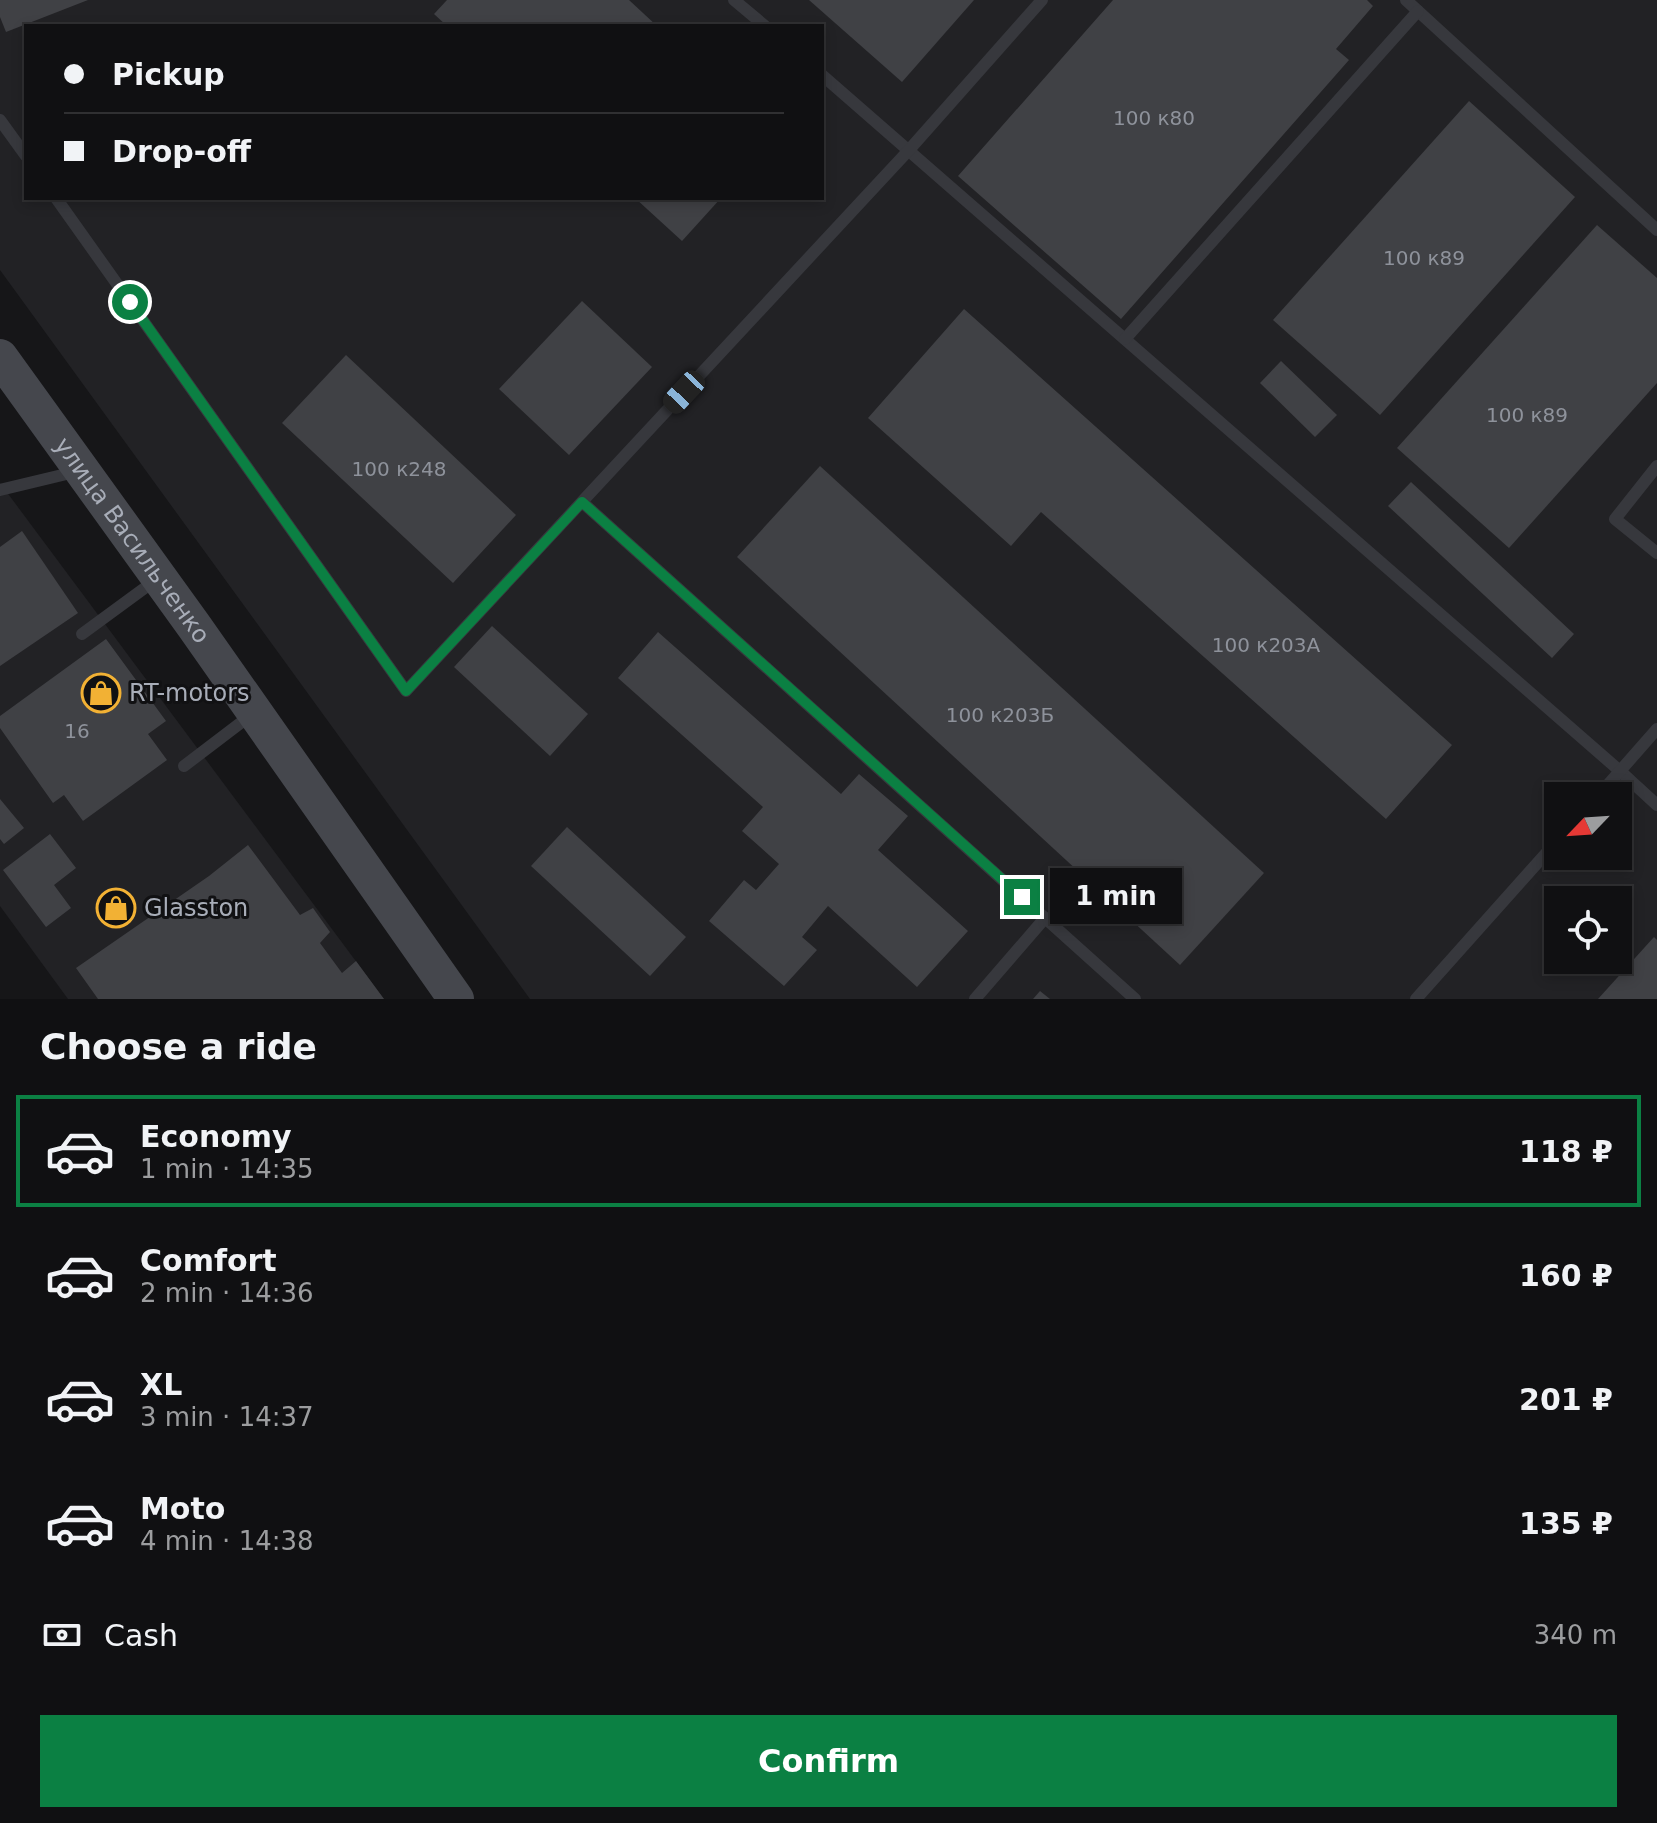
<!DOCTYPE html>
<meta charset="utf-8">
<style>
:root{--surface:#101012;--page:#19191b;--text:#f1f3f6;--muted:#9c9d9f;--line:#303032;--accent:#0b8043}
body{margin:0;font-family:"DejaVu Sans",sans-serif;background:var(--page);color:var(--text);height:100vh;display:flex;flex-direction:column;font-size:30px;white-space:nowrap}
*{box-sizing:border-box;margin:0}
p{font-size:26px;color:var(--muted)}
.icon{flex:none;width:44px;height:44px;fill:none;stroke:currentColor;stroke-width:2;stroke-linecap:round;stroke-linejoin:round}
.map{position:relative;height:999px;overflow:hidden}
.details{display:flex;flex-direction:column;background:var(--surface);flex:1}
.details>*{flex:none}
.banner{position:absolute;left:24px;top:24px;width:800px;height:176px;border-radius:0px;box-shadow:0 4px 12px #0003,0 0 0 2px var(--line);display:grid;align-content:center;height:176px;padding:0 40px;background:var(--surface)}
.needle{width:52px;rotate:245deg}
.controls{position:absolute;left:1544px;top:782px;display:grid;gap:16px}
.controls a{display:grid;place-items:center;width:88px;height:88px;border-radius:0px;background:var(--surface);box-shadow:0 4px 12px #0003,0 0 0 2px var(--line);font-size:40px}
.end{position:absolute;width:36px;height:36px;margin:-18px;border:10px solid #0b8043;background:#fff;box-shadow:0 0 0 4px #fff}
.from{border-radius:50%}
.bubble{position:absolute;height:56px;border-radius:0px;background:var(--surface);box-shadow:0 4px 12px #0003,0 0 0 2px var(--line);font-size:26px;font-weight:700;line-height:56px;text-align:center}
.car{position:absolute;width:24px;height:48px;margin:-24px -12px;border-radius:10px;box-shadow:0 0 6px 2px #0007;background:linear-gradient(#222 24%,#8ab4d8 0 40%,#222 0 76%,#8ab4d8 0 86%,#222 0)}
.banner b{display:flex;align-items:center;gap:28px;height:76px;font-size:30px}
.banner b+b{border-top:2px solid var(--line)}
.banner i{width:20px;height:20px;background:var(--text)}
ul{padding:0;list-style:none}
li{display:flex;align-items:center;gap:24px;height:112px;margin:0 16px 12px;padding:0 24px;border:4px solid transparent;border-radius:0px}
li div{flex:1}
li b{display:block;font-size:30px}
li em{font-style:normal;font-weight:700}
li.selected{border-color:var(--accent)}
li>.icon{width:72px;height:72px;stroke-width:1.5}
h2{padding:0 40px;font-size:36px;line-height:96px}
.pay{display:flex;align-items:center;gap:20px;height:88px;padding:0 40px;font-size:30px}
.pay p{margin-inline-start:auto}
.button{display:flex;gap:16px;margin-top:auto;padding:16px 40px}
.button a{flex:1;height:92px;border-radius:0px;background:var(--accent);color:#fff;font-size:32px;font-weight:700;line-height:92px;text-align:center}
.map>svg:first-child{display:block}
.built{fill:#222225;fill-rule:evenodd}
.building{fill:#404145}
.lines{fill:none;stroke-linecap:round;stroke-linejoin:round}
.lane{stroke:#37383d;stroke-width:12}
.secondary{stroke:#45474d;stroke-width:36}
.route{stroke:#0b8043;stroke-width:10}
.labels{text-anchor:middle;stroke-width:6;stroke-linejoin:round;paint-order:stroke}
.number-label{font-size:20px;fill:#8e929b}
.street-label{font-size:24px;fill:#a8adb8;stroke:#111113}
.poi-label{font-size:24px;fill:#a8adb8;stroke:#111113;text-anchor:start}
</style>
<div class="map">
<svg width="1657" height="999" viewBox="0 0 1657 999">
<rect width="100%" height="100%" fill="#161618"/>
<g class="built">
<path d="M0 0H1657V999H530L0 270ZM26 26H822V198H26ZM1558 796H1618V856H1558ZM1558 900H1618V960H1558Z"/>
<polygon points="0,483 384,999 68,999 0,906"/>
</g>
<g class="building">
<polygon points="0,0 88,0 6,32 0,17"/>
<polygon points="447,0 629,0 657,26 447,26 434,14"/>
<polygon points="809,0 974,0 902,82"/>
<polygon points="1113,0 1367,0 1373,6 1336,49 1349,60 1121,319 958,176"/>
<polygon points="1469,101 1575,197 1380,415 1273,320"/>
<polygon points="635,198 721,198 682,241"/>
<polygon points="1597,225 1657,278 1657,383 1509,548 1397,448"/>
<polygon points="582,301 652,367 569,455 499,389"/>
<polygon points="964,309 1452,745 1386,819 1041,512 1011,546 868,418"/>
<polygon points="346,355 516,515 453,583 282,423"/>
<polygon points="1281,361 1337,415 1315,437 1260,383"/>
<polygon points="820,466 1264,873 1180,965 737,557"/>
<polygon points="1411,482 1574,634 1552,658 1388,506"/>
<polygon points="22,531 78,613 0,666 0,547"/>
<polygon points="492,626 588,714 550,756 454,667"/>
<polygon points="658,632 841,794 859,774 908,816 878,850 968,931 917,987 828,906 802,937 817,950 784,986 709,921 744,880 756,890 779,864 742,831 763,807 618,678"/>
<polygon points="106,639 166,721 148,734 167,760 83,821 64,795 53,803 0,728 0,716"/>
<polygon points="0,799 24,828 4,844 0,839"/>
<polygon points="567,827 686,937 650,976 531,866"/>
<polygon points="50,834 76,868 54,885 71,908 46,927 3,870"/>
<polygon points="248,845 300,915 313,908 330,932 320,943 342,973 356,961 384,999 98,999 76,968 209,876"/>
<polygon points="1654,937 1657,940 1657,999 1598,999"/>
<polygon points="1040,991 1050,999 1033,999"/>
</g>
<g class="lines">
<g class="lane">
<polyline points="734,0 765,26"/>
<polyline points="1406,0 1657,230"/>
<polyline points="822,75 1620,771 1657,805"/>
<polyline points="0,120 26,156"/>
<polyline points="56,198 406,691 909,150 1042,0"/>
<polyline points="1125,339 1418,11"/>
<polyline points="1657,466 1615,519 1657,553"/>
<polyline points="0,490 79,471"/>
<polyline points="582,502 1135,999"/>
<polyline points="82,634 157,579"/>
<polyline points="184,766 251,715"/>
<polyline points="1598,796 1657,729"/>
<polyline points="975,999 1045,918"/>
<polyline points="1416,999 1558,840"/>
</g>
<path class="secondary" id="s1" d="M0 357 194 626 456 999"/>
</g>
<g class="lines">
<polyline class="route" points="130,302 406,691 582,502 1022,897"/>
</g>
<defs>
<g id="shop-ring" transform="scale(2)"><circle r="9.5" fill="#111113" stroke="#f2b134" stroke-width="1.5"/><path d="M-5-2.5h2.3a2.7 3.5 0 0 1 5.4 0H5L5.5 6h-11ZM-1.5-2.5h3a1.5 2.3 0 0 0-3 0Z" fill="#f2b134"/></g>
</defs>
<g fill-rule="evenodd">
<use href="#shop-ring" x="101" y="693"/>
<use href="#shop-ring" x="116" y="908"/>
</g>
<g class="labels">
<g class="number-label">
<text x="1154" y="125">100 к80</text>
<text x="1424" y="265">100 к89</text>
<text x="1527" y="422">100 к89</text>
<text x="399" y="476">100 к248</text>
<text x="1266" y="652">100 к203А</text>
<text x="1000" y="722">100 к203Б</text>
<text x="77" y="738">16</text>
</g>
<g class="street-label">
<text dy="8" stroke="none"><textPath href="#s1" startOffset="226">улица Васильченко</textPath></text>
</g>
<g class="poi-label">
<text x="129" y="701">RT-motors</text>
<text x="144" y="916">Glasston</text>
</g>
</g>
</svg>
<div class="controls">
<a><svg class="needle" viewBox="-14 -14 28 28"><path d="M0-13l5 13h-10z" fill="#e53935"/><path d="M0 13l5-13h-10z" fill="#9c9d9f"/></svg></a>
<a><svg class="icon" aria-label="locate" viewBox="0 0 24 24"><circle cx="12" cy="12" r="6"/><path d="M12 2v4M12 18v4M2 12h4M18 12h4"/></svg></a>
</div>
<i class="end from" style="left:130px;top:302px"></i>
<i class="end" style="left:1022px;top:897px"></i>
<div class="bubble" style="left:1050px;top:868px;width:132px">1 min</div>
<i class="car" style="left:684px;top:392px;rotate:223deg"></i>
<div class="banner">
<b><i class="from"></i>Pickup</b>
<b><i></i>Drop-off</b>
</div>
</div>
<section class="details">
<h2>Choose a ride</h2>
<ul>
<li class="selected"><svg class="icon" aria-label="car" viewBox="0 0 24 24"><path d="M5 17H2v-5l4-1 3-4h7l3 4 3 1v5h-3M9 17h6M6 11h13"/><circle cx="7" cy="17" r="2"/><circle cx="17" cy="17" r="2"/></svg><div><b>Economy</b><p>1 min · 14:35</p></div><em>118 ₽</em></li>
<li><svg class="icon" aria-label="car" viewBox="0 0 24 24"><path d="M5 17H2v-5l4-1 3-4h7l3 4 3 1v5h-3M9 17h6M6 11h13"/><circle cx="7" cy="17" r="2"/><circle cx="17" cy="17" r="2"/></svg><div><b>Comfort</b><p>2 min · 14:36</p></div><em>160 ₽</em></li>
<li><svg class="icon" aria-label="car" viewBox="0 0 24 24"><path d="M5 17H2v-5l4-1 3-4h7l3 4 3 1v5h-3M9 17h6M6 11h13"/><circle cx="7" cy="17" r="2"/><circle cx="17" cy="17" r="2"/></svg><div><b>XL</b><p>3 min · 14:37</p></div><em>201 ₽</em></li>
<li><svg class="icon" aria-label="car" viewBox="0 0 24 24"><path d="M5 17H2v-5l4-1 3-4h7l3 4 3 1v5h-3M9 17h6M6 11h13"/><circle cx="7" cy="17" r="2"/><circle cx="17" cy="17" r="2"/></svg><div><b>Moto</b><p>4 min · 14:38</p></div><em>135 ₽</em></li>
</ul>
<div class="pay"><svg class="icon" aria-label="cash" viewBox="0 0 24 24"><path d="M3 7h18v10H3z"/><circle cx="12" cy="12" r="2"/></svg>Cash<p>340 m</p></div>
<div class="button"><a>Confirm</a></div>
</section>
